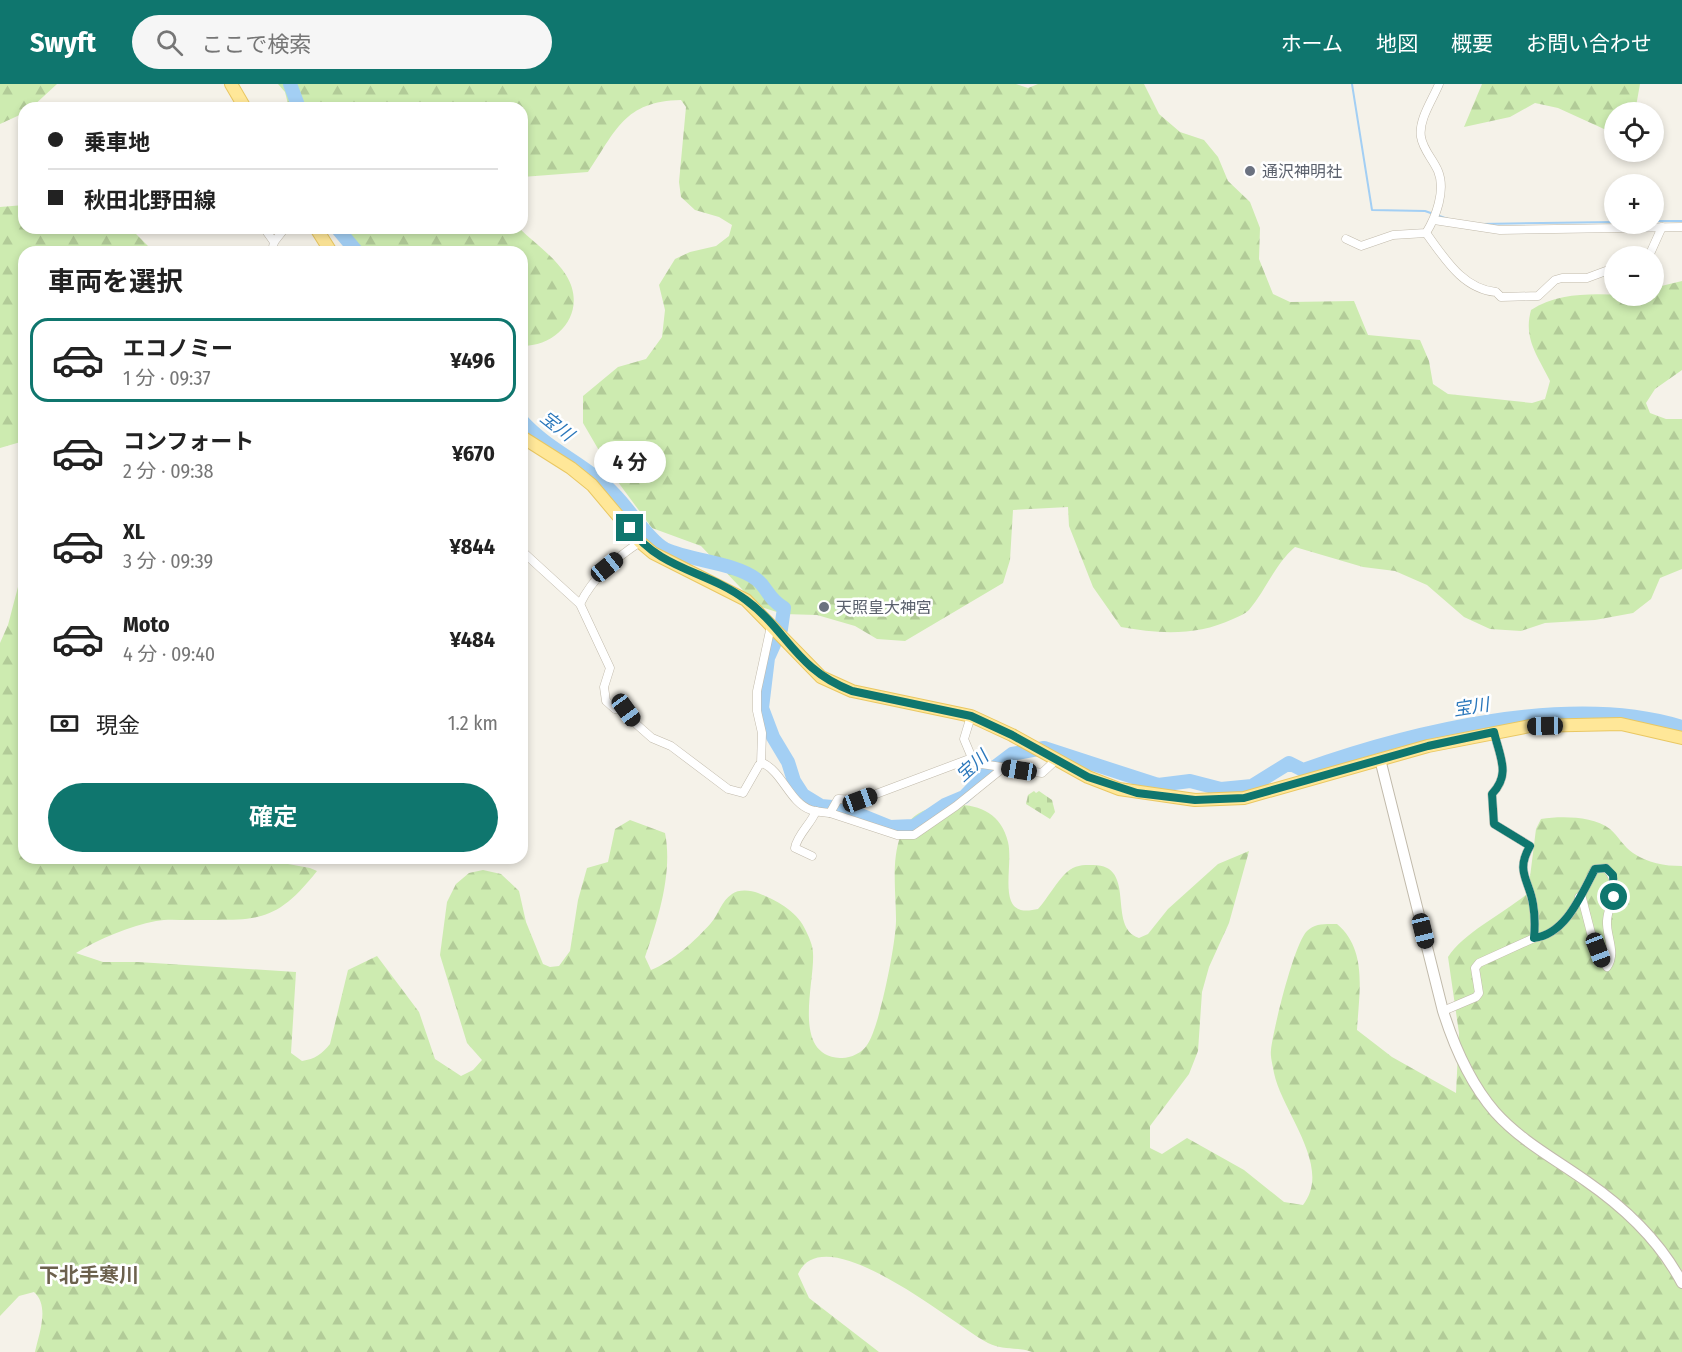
<!DOCTYPE html>
<html lang="ja">
<meta charset="utf-8">
<style>
:root{--surface:#fff;--page:#f6f6f6;--text:#222;--muted:#767676;--line:#e0e0e0;--accent:#0f766e}
body{margin:0;font-family:"Fira Sans Condensed","Noto Sans JP",sans-serif;background:var(--page);color:var(--text);height:100vh;display:flex;flex-direction:column;font-size:22px;white-space:nowrap}
*{box-sizing:border-box;margin:0}
p{font-size:20px;color:var(--muted)}
.icon{flex:none;width:33px;height:33px;fill:none;stroke:currentColor;stroke-width:2;stroke-linecap:round;stroke-linejoin:round}
.map{position:relative;flex:1;overflow:hidden}
.details{position:absolute;left:18px;top:162px;width:510px;height:618px;display:flex;flex-direction:column;background:var(--surface);border-radius:18px;box-shadow:0 3px 9px #0003}
.details>*{flex:none}
.banner{position:absolute;left:18px;top:18px;width:510px;height:132px;border-radius:18px;box-shadow:0 3px 9px #0003;display:grid;align-content:center;height:132px;padding:0 30px;background:var(--surface)}
.buttons{position:absolute;left:1604px;top:18px;display:grid;gap:12px}
.buttons a{display:grid;place-items:center;width:60px;height:60px;border-radius:50%;background:var(--surface);box-shadow:0 3px 9px #0003;font-size:30px}
.end{position:absolute;width:27px;height:27px;margin:-14px;border:8px solid #0f766e;background:#fff;box-shadow:0 0 0 3px #fff}
.from{border-radius:50%}
.bubble{position:absolute;height:42px;border-radius:21px;background:var(--surface);box-shadow:0 3px 9px #0003;font-size:20px;font-weight:700;line-height:42px;text-align:center}
.car{position:absolute;width:18px;height:36px;margin:-18px -9px;border-radius:8px;box-shadow:0 0 4px 2px #0007;background:linear-gradient(#222 24%,#8ab4d8 0 40%,#222 0 76%,#8ab4d8 0 86%,#222 0)}
.banner b{display:flex;align-items:center;gap:21px;height:57px;font-size:22px}
.banner b+b{border-top:2px solid var(--line)}
.banner i{width:15px;height:15px;background:var(--text)}
ul{padding:0;list-style:none}
li{display:flex;align-items:center;gap:18px;height:84px;margin:0 12px 9px;padding:0 18px;border:3px solid transparent;border-radius:18px}
li div{flex:1}
li b{display:block;font-size:22px}
li em{font-style:normal;font-weight:700}
li.on{border-color:var(--accent)}
li>.icon{width:54px;height:54px;stroke-width:1.5}
h2{padding:0 30px;font-size:27px;line-height:72px}
.pay{display:flex;align-items:center;gap:15px;height:66px;padding:0 30px;font-size:22px}
.pay p{margin-inline-start:auto}
.cta{display:flex;gap:12px;margin-top:auto;padding:12px 30px}
.cta a{flex:1;height:69px;border-radius:36px;background:var(--accent);color:#fff;font-size:24px;font-weight:700;line-height:69px;text-align:center}
header{display:flex;align-items:center;gap:36px;box-sizing:border-box;height:84px;padding:0 30px;background:var(--accent);color:#fff}
header strong{font-size:28px}
nav{display:flex;gap:33px;margin-inline-start:auto;font-size:21px}
.search{width:420px;height:54px;background:var(--page);display:flex;align-items:center;gap:15px;box-sizing:border-box;padding:0 21px;border-radius:33px;color:var(--muted);font-size:22px}
.map>svg:first-child{display:block}
.forest{fill:url(#forest-firs)}
.cemetery{fill:url(#cemetery-stones)}
.lines{fill:none;stroke-linecap:round;stroke-linejoin:round}
.stream{stroke:#a3cff4;stroke-width:2}
.river{stroke:#a3cff4;stroke-width:14}
.minor-casing{stroke:#c1baab;stroke-width:9}
.tertiary-casing{stroke:#c1baab;stroke-width:12}
.primary-casing{stroke:#e9c762;stroke-width:14}
.minor{stroke:#fff;stroke-width:8}
.tertiary{stroke:#fff;stroke-width:10}
.primary{stroke:#ffe798;stroke-width:12}
.route{stroke:#0f766e;stroke-width:8}
.worship-dot{fill:#6b7280;stroke:#fff;stroke-width:2}
.labels{text-anchor:middle;stroke-width:5;stroke-linejoin:round;paint-order:stroke}
.worship-label{font-size:16px;fill:#5b616d;stroke:#fff;text-anchor:start}
.water-label{font-size:18px;font-style:italic;fill:#2a77bb;stroke:#fff}
.quarter-label{font-size:20px;font-weight:bold;fill:#6c614d;stroke:#fff}
</style>
<header>
<strong>Swyft</strong>
<div class="search"><svg class="icon" aria-label="search" viewBox="0 0 24 24"><circle cx="10" cy="10" r="6"/><path d="M15 15l6 6"/></svg>ここで検索</div>
<nav><a>ホーム</a><a>地図</a><a>概要</a><a>お問い合わせ</a></nav>
</header>
<div class="map">
<svg width="1682" height="1268" viewBox="0 0 1682 1268">
<defs>
<pattern id="forest-firs" width="22" height="20" patternUnits="userSpaceOnUse" patternTransform="scale(1.5)"><rect width="22" height="20" fill="#cdebb0"/><path d="M5 1l3.5 6h-7zM16 11l3.5 6h-7z" fill="#b2cb98"/></pattern>
<pattern id="cemetery-stones" width="16" height="16" patternUnits="userSpaceOnUse" patternTransform="scale(1.5)"><rect width="16" height="16" fill="#cdebb0"/><path d="M2 7V4a2 2 0 0 1 4 0v3zM10 15v-3a2 2 0 0 1 4 0v3z" fill="#b2cb98"/></pattern>
</defs>
<rect width="100%" height="100%" fill="#f5f2e9"/>
<g class="forest">
<polygon points="0,0 57,0 31,24 24,24 24,29 0,40"/>
<path d="M278 0H1016L1028 4 1038 0H1144L1159 30 1180 48 1204 56 1218 73 1228 97 1250 118 1260 144 1259 175 1273 210 1290 218 1354 217 1368 251 1420 256 1429 277 1433 300 1448 310 1532 319 1545 315 1550 297C1538 272 1523 255 1531 226 1567 203 1612 212 1653 212V204L1682 197V286L1655 305 1646 319 1650 329 1666 335H1682V485L1660 494 1651 515 1633 529 1595 536 1545 539 1521 547 1490 545 1464 533 1427 501 1395 487 1363 483 1295 463C1275 480 1266 506 1249 526 1245 530 1239 532 1233 535 1197 552 1159 550 1121 543L1093 503 1069 442 1068 423 1013 426 1010 476 1003 499 905 557 877 555 855 542 817 531 783 530 758 522 701 462 652 444 615 394 583 339V312L618 283 646 275 662 253 665 226 659 201 675 175 690 168 716 162 729 152 732 141 719 133 695 126 681 113 679 98 686 23 681 16C624 17 616 47 588 88L522 93V24H289L285 8Z"/>
<polygon points="1482,0 1640,0 1635,28 1614,28 1614,43 1604,45 1558,24 1535,19 1510,33 1464,43"/>
<polygon points="24,121 24,144 130,144 154,168 24,168 24,357 0,364 0,123"/>
<path d="M334 144H519C534 159 554 172 566 191 588 226 560 262 522 262V168H356Z"/>
<path d="M24 480V774H255L310 784 317 787C273 843 254 835 188 836 178 836 166 835 156 837 129 842 99 855 76 869L103 878H138L296 888 291 969 302 977C315 975 322 970 330 960L348 886 377 872 419 928 435 975 461 992 473 986 482 976 467 959 440 871 447 818 456 800 469 789 483 786 501 790 519 807 526 838 543 880 550 883 559 882 570 867 578 816 587 784 608 778 615 745 630 736 665 749C673 789 658 835 645 873L651 886C673 877 695 857 711 839 719 830 721 817 732 810 738 805 751 806 758 809 776 816 798 828 806 847 809 853 813 862 813 869 815 899 791 971 840 974 849 975 862 969 867 961 879 946 897 855 896 834 896 800 885 739 928 725 960 716 999 719 1008 758 1012 775 1005 802 1011 817 1016 829 1028 827 1038 825 1048 814 1056 798 1067 788 1075 781 1082 781 1093 781 1138 781 1106 843 1139 854L1148 850 1168 825 1218 780 1249 767 1229 839 1209 883 1202 908 1198 967 1189 990 1150 1042V1064L1162 1070 1187 1054 1244 1086 1284 1118 1303 1121C1333 1083 1282 1028 1274 989 1273 982 1270 973 1271 966 1273 946 1294 860 1307 847 1315 839 1326 840 1337 840 1368 866 1359 909 1357 946L1392 973 1456 1009 1459 949 1448 873C1463 849 1504 829 1528 809L1536 745 1541 735C1562 732 1592 732 1610 745 1618 752 1624 763 1633 769 1648 779 1664 782 1682 782V1268H1032C1018 1263 1001 1266 988 1259 955 1242 825 1131 798 1190L809 1214 879 1268H35C39 1250 50 1222 34 1208L19 1212 0 1232V559L8 541Z"/>
</g>
<polygon class="cemetery" points="1034,707 1036,709 1039,707 1052,716 1055,728 1050,735 1026,720 1028,711"/>
<g class="lines">
<g class="stream">
<polyline points="1352,0 1372,126 1425,127 1448,135"/>
<polyline points="1653,137 1682,137"/>
<polyline points="1480,140 1614,138"/>
</g>
<g class="river">
<polyline points="290,0 299,24"/>
<polyline points="337,144 357,168"/>
<path d="M522 337C549 367 588 381 615 411 629 425 649 457 665 465 691 477 736 479 756 495 768 504 767 514 784 524L781 545 768 574 762 624 773 653 788 678 794 697 803 711 821 722 843 724 890 743 914 742 945 721 964 713 987 689 1012 670 1044 664 1158 701 1190 697 1221 705 1252 702 1289 679 1303 686C1410 648 1570 608 1682 643"/>
</g>
<g class="minor-casing">
<g id="minor">
<polyline points="1434,136 1500,146 1682,143"/>
<polyline points="264,144 274,158"/>
<path d="M1426 149C1444 173 1462 205 1496 208L1501 213 1538 212 1555 196 1562 194H1587L1614 184"/>
<path d="M1346 155 1361 162 1393 151 1426 149C1436 133 1446 106 1438 87 1433 75 1423 66 1421 53 1418 36 1433 15 1439 0"/>
<polyline points="272,168 274,158 285,144"/>
<polyline points="1649,172 1662,143"/>
<path d="M522 467 580 520 610 584 604 603 606 617 615 625 626 626 635 639 652 654 671 662 728 705 743 709 759 681 763 679C783 689 790 719 811 726 816 728 824 728 830 729L838 715 860 716 972 674 975 679 1042 689 1056 676"/>
<path d="M580 520C593 493 616 474 640 458"/>
<polyline points="971,632 964,655 972,674"/>
<polyline points="761,680 762,649 757,627 757,607 771,542"/>
<polyline points="830,729 897,751 914,751 956,722 1003,684"/>
<path d="M812 772 795 764C797 751 811 740 816 727"/>
<path d="M1534 854C1566 850 1581 811 1595 785L1606 784C1624 803 1608 817 1607 837 1606 852 1617 869 1607 883L1591 849 1582 814 1579 813"/>
<path d="M1443 927 1476 913 1479 909 1475 884 1479 879 1534 854C1535 843 1535 831 1533 820 1529 795 1515 788 1530 762L1494 740 1492 710C1511 690 1500 674 1494 648"/>
</g>
</g>
<g class="tertiary-casing">
<path id="tertiary" d="M1380 675 1443 927C1454 962 1470 999 1495 1028 1521 1057 1555 1075 1586 1097 1625 1124 1660 1157 1682 1199"/>
</g>
<g class="primary-casing">
<g id="primary">
<polyline points="231,0 245,24"/>
<polyline points="316,144 331,168"/>
<polyline points="522,353 571,384 592,401 640,458 653,469 746,516 821,593 852,607 971,632 1012,651 1088,693 1119,705 1195,716 1244,714 1428,662 1530,642 1621,640 1682,654"/>
</g>
</g>
<use href="#minor" class="minor"/>
<use href="#tertiary" class="tertiary"/>
<use href="#primary" class="primary"/>
</g>
<g class="lines">
<path class="route" d="M630 444C660 486 708 487 746 516 788 547 795 585 852 607L971 632 1012 651 1088 693 1137 709 1195 716 1244 714 1428 662 1494 648C1500 674 1511 690 1492 710L1494 740 1530 762C1515 788 1529 795 1533 820 1535 831 1535 843 1534 854 1566 850 1581 811 1595 785L1606 784 1613 791 1614 813"/>
</g>
<g class="worship-dot">
<circle cx="1250" cy="87" r="6"/>
<circle cx="824" cy="523" r="6"/>
</g>
<g class="labels">
<g class="worship-label">
<text x="1262" y="93">通沢神明社</text>
<text x="836" y="529">天照皇大神宮</text>
</g>
<g class="water-label">
<text transform="translate(557 342) rotate(38)" y="6">宝川</text>
<text transform="translate(1471 623) rotate(-9)" y="6">宝川</text>
<text transform="translate(972 682) rotate(-42)" y="6">宝川</text>
</g>
<g class="quarter-label">
<text x="89" y="1198">下北手寒川</text>
</g>
</g>
</svg>
<div class="buttons">
<a><svg class="icon" aria-label="locate" viewBox="0 0 24 24"><circle cx="12" cy="12" r="6"/><path d="M12 2v4M12 18v4M2 12h4M18 12h4"/></svg></a>
<a>+</a>
<a>−</a>
</div>
<i class="end from" style="left:1614px;top:813px"></i>
<i class="end" style="left:630px;top:444px"></i>
<div class="bubble" style="left:594px;top:357px;width:72px">4 分</div>
<i class="car" style="left:607px;top:483px;rotate:51deg"></i>
<i class="car" style="left:626px;top:626px;rotate:144deg"></i>
<i class="car" style="left:1545px;top:642px;rotate:269deg"></i>
<i class="car" style="left:1019px;top:686px;rotate:279deg"></i>
<i class="car" style="left:860px;top:716px;rotate:70deg"></i>
<i class="car" style="left:1423px;top:847px;rotate:166deg"></i>
<i class="car" style="left:1598px;top:866px;rotate:159deg"></i>
<div class="banner">
<b><i class="from"></i>乗車地</b>
<b><i></i>秋田北野田線</b>
</div>
<section class="details">
<h2>車両を選択</h2>
<ul>
<li class="on"><svg class="icon" aria-label="car" viewBox="0 0 24 24"><path d="M5 17H2v-5l4-1 3-4h7l3 4 3 1v5h-3M9 17h6M6 11h13"/><circle cx="7" cy="17" r="2"/><circle cx="17" cy="17" r="2"/></svg><div><b>エコノミー</b><p>1 分 · 09:37</p></div><em>¥496</em></li>
<li><svg class="icon" aria-label="car" viewBox="0 0 24 24"><path d="M5 17H2v-5l4-1 3-4h7l3 4 3 1v5h-3M9 17h6M6 11h13"/><circle cx="7" cy="17" r="2"/><circle cx="17" cy="17" r="2"/></svg><div><b>コンフォート</b><p>2 分 · 09:38</p></div><em>¥670</em></li>
<li><svg class="icon" aria-label="car" viewBox="0 0 24 24"><path d="M5 17H2v-5l4-1 3-4h7l3 4 3 1v5h-3M9 17h6M6 11h13"/><circle cx="7" cy="17" r="2"/><circle cx="17" cy="17" r="2"/></svg><div><b>XL</b><p>3 分 · 09:39</p></div><em>¥844</em></li>
<li><svg class="icon" aria-label="car" viewBox="0 0 24 24"><path d="M5 17H2v-5l4-1 3-4h7l3 4 3 1v5h-3M9 17h6M6 11h13"/><circle cx="7" cy="17" r="2"/><circle cx="17" cy="17" r="2"/></svg><div><b>Moto</b><p>4 分 · 09:40</p></div><em>¥484</em></li>
</ul>
<div class="pay"><svg class="icon" aria-label="cash" viewBox="0 0 24 24"><path d="M3 7h18v10H3z"/><circle cx="12" cy="12" r="2"/></svg>現金<p>1.2 km</p></div>
<div class="cta"><a>確定</a></div>
</section>
</div>
